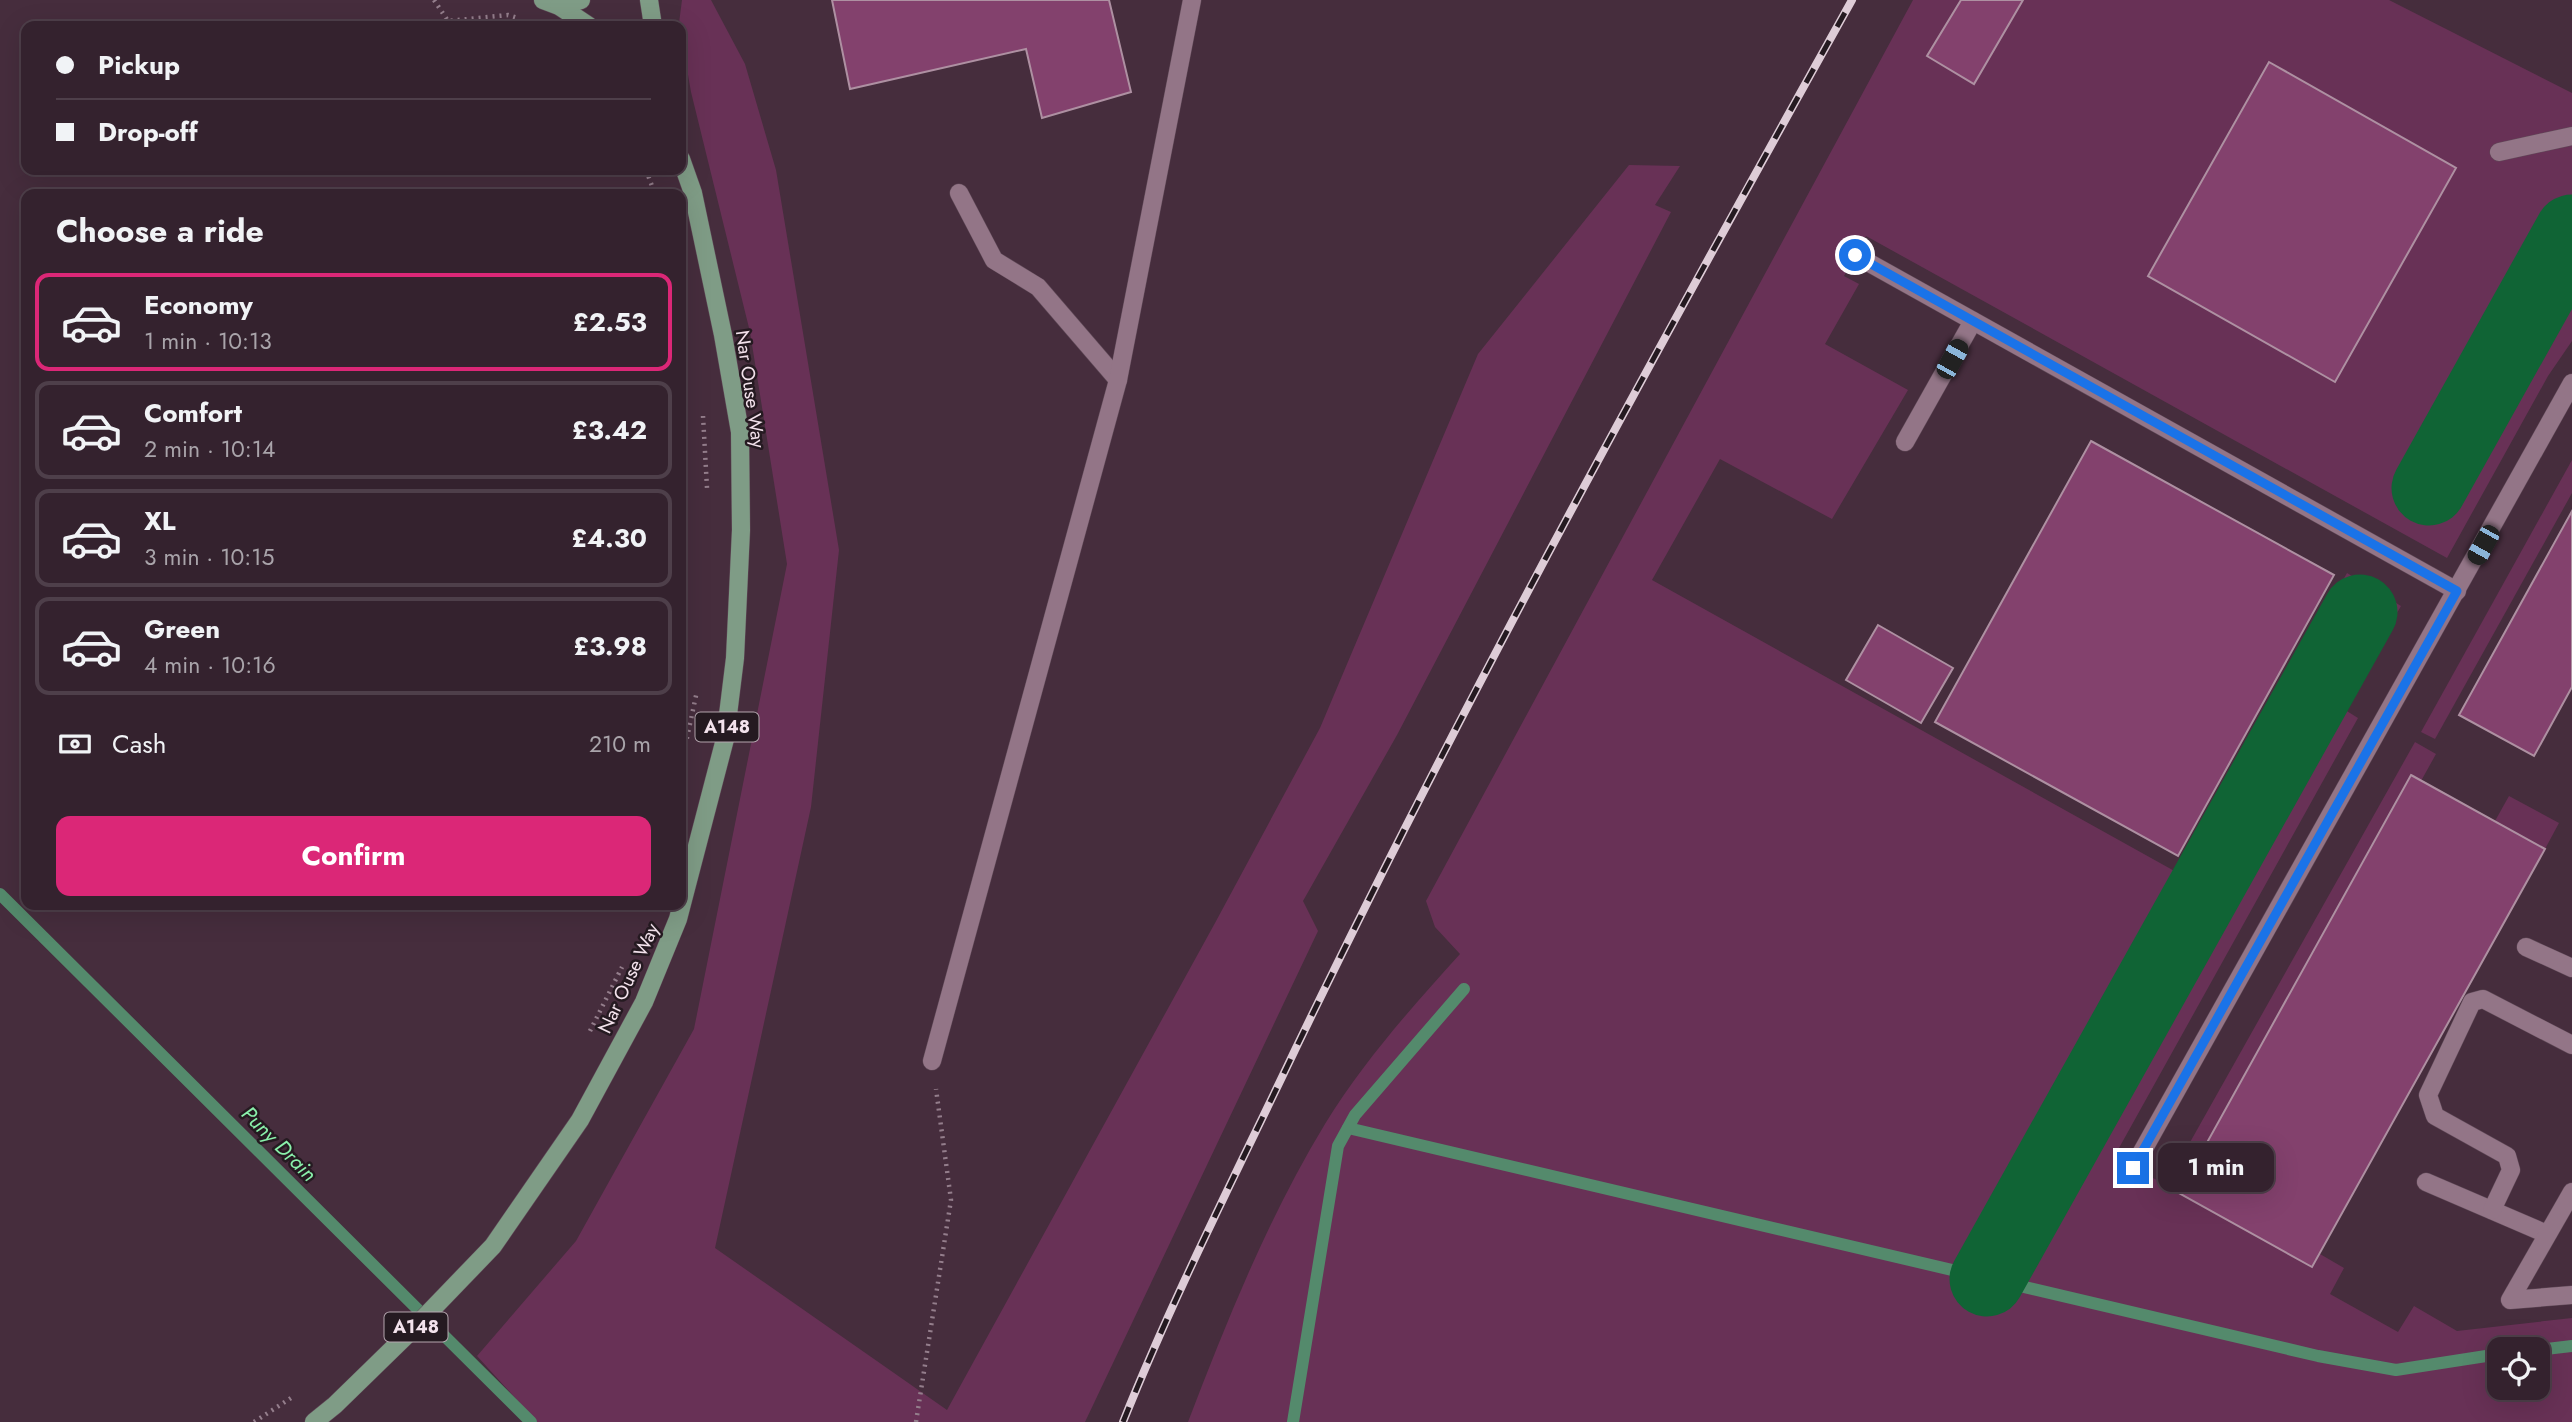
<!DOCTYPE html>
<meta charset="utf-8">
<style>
:root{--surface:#34222e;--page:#3f2f3a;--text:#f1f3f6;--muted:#a9a4aa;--line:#4e3f4a;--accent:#db2777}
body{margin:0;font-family:Jost,sans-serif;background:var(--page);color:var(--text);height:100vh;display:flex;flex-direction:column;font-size:26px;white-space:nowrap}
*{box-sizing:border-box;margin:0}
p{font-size:23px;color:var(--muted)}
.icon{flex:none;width:38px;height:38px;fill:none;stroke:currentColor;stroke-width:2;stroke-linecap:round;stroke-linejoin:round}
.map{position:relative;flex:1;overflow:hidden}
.drawer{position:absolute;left:21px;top:189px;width:665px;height:721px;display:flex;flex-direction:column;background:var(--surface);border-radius:14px;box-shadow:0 7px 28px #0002,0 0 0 2px var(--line)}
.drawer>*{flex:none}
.banner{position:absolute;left:21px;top:21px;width:665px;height:154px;border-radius:14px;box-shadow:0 7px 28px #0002,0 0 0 2px var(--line);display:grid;align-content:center;height:154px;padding:0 35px;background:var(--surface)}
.controls{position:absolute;left:2487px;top:1337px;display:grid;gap:14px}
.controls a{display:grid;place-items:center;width:63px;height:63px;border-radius:14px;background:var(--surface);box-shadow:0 7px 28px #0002,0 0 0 2px var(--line);font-size:35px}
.end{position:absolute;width:32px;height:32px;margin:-16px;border:9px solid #1a73e8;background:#fff;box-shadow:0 0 0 4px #fff}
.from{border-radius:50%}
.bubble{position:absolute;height:49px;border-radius:14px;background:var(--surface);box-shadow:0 7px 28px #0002,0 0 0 2px var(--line);font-size:23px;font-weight:700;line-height:49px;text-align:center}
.car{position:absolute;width:21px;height:42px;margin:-21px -10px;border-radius:9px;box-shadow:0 0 5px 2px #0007;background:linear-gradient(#222 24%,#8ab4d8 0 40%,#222 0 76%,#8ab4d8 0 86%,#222 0)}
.banner b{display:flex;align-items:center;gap:24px;height:66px;font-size:26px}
.banner b+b{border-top:2px solid var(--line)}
.banner i{width:18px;height:18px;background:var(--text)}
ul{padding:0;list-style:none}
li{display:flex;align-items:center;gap:21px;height:98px;margin:0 14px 10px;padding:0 21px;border:4px solid var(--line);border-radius:14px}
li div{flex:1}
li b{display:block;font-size:26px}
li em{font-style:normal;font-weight:700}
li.on{border-color:var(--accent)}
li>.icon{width:63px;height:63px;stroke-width:1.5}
h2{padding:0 35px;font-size:32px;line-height:84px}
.pay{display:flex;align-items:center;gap:18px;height:77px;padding:0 35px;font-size:26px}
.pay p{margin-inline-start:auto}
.action{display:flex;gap:14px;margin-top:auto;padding:14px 35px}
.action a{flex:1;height:80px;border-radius:14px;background:var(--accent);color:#fff;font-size:28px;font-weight:700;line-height:80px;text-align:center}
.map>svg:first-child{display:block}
.green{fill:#683156;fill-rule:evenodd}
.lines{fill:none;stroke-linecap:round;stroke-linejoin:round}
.stream{stroke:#548a6c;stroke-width:12}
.river{stroke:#106435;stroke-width:75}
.building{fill:#83416d;stroke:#ae90a2;stroke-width:2}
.service-casing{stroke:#604a58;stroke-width:19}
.minor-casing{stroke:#604a58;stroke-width:19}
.primary-casing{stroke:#604a58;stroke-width:19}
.path{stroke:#947e8c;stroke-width:4.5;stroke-dasharray:2 5;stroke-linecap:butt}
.service{stroke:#937587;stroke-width:18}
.minor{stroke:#937587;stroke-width:18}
.primary{stroke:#7f9c86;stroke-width:18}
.rail-casing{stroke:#deccd7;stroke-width:8}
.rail{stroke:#251a21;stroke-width:5;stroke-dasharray:16;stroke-linecap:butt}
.route{stroke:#1a73e8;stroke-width:9}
.labels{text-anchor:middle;stroke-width:5;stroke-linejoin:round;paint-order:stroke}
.shield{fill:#251a21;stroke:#b5a6af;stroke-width:2}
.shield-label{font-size:18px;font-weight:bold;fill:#f3e2ec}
.street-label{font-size:19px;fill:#f3e2ec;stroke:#251a21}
.water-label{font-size:21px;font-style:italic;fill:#8af1ab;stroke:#251a21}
</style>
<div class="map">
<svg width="2572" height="1422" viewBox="0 0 2572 1422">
<rect width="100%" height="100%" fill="#462d3d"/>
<g class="green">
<polygon points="682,0 711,0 745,64 776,170 839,550 811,807 715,1248 947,1410 1215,923 1320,728 1478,354 1629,165 1680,166 1655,205 1671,212 1397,735 1303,901 1318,931 1085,1422 537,1422 477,1356 576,1241 694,1029 787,564 750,332 691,92 679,23"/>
<path d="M1913 0H2389L2572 93V341L2548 376 2447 558 1866 236 1844 276 1859 284 1825 344 1908 390 1832 519 1720 459 1652 580 2178 873 2347 573 2401 606 2342 708 2358 718 2114 1157 2166 1185 2415 742 2436 754 2421 781 2411 776 2179 1193 2312 1267 2320 1254 2344 1268 2330 1294 2398 1332 2414 1306 2457 1331 2572 1318V1422H1188C1227 1320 1268 1218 1325 1124 1363 1062 1412 1007 1460 954L1435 927 1426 901ZM2499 1349H2538V1388H2499Z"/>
<polygon points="2572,460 2572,493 2435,739 2421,732"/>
<polygon points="2509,796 2559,823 2545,849 2495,821"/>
</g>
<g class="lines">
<g class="stream">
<polyline points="0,894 531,1422"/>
<polyline points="1348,1128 2318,1356 2396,1370 2499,1354"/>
<polyline points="2538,1350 2572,1346"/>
<polyline points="1293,1422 1338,1146 1355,1115 1464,989"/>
</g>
<g class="river">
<polyline points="2429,488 2572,232"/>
<polyline points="1987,1279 2360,612"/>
</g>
</g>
<g class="building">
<polygon points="832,0 1109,0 1131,92 1042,118 1026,49 850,89"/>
<polygon points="1961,0 2023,0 1974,84 1927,56"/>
<polygon points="2269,62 2456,168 2335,382 2148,276"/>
<polygon points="2091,441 2334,575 2178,856 1935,722"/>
<polygon points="2572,511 2572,687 2534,756 2459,715"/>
<polygon points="1878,625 1953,668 1921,723 1846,680"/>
<polygon points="2411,775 2545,849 2312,1267 2179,1193"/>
</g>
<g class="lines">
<g class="service-casing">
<g id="service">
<polyline points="2499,152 2572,136"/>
<polyline points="959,193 994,260 1038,287 1118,380"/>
<polyline points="1855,255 2457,591"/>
<polyline points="1905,442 1973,321"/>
<polyline points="2526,947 2572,968"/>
<polyline points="2426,1182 2547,1234"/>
<polyline points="2572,1192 2510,1300 2572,1295"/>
<polyline points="2492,1210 2511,1170 2507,1156 2435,1116 2428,1095 2472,1002 2483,999 2572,1045"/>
</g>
</g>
<g class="minor-casing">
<g id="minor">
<polyline points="932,1061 1118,380 1192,0"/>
<polyline points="2133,1168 2572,383"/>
</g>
</g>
<g class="primary-casing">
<g id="primary">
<polyline points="543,0 559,6 589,26"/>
<polyline points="649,0 653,26"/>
<polyline points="559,6 581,0"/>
<polyline points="314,1422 335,1405 415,1327 493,1246 580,1120 644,1002 678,919 725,739 735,658 741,530 740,432 723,335 693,193 681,159"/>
</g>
</g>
<g class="path">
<polyline points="434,0 448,21 508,15 518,18"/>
<polyline points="646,170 655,194"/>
<polyline points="703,416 707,488"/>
<polyline points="681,766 697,691"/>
<polyline points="590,1031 622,967"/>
<polyline points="254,1422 294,1396"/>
<polyline points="916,1422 951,1200 936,1089"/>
</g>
<use href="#service" class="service"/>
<use href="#minor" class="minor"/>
<use href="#primary" class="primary"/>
<g class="rail-casing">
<path id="rail" d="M1123 1422C1174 1295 1236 1174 1295 1050 1467 693 1659 346 1852 0"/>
</g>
<use href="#rail" class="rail"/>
</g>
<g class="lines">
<polyline class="route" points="1855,255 2457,591 2133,1168"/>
</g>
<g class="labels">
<g class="shield">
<rect x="695.5" y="712.5" width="63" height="29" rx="5"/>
<rect x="384.5" y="1312.5" width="63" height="29" rx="5"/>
</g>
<g class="shield-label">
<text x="727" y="733">A148</text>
<text x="416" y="1333">A148</text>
</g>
<g class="street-label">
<text transform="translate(751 389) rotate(82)" y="7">Nar Ouse Way</text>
<text transform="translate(628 978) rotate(-65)" y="7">Nar Ouse Way</text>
</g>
<g class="water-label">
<text transform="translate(279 1144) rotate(45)" y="7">Puny Drain</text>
</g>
</g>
</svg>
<div class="controls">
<a><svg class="icon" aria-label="locate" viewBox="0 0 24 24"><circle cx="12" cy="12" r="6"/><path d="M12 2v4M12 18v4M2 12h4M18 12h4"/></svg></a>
</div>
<i class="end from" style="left:1855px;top:255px"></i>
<i class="end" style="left:2133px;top:1168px"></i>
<div class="bubble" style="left:2158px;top:1143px;width:116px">1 min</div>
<i class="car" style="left:1952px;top:359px;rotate:29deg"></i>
<i class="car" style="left:2483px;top:545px;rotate:209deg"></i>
<div class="banner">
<b><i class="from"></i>Pickup</b>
<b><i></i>Drop-off</b>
</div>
<section class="drawer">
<h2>Choose a ride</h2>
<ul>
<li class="on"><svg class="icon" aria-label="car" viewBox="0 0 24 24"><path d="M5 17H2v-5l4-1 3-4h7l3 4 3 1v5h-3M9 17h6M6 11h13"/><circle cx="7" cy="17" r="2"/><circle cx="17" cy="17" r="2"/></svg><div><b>Economy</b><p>1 min · 10:13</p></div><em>£2.53</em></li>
<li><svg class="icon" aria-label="car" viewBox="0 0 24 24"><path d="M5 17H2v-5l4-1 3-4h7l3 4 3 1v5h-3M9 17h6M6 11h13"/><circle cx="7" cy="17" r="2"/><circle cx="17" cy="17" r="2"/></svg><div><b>Comfort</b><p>2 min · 10:14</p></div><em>£3.42</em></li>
<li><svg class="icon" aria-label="car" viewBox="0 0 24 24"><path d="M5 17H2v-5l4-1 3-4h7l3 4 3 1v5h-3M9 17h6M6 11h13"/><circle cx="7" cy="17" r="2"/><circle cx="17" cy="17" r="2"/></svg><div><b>XL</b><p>3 min · 10:15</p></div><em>£4.30</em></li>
<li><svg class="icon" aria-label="car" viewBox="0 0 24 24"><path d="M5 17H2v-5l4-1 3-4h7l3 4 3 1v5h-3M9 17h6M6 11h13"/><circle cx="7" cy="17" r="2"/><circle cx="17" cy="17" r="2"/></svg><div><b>Green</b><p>4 min · 10:16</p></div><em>£3.98</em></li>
</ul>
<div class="pay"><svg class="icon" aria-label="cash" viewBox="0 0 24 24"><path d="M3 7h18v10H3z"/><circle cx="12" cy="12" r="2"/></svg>Cash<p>210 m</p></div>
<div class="action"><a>Confirm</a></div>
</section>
</div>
